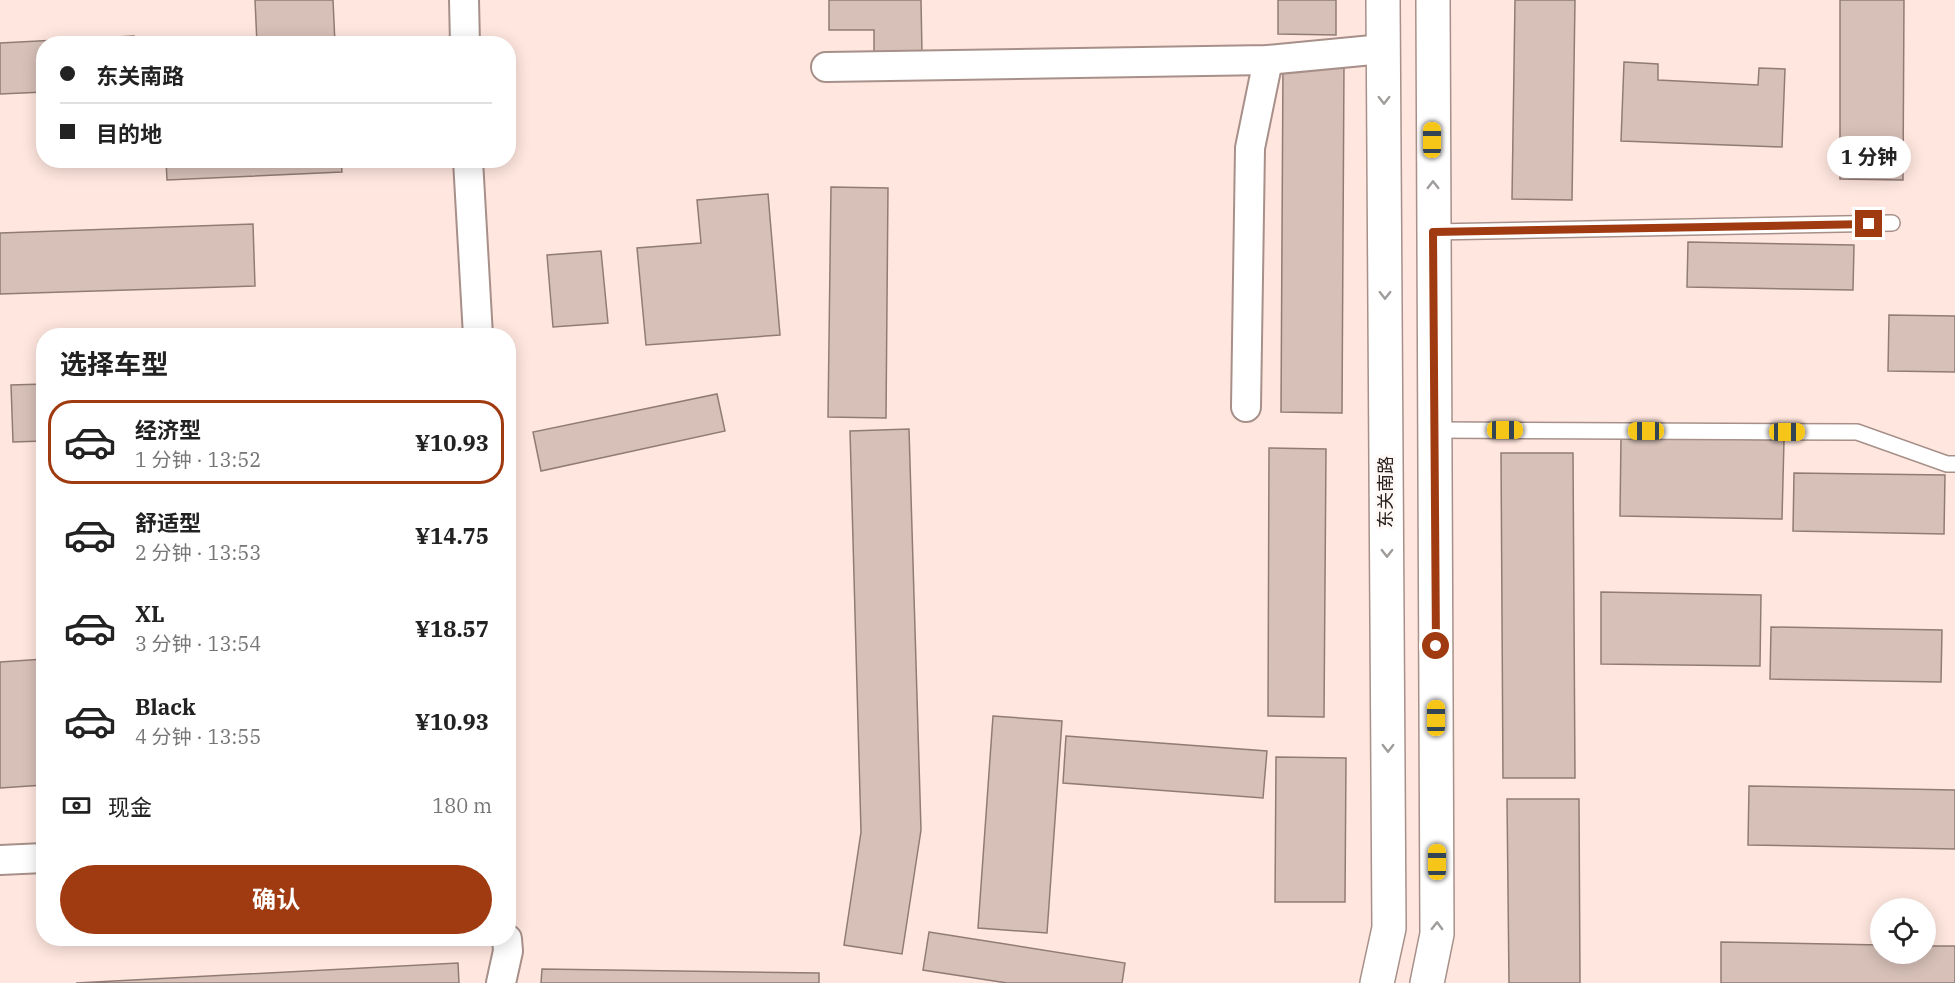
<!DOCTYPE html>
<html lang="zh">
<meta charset="utf-8">
<style>
:root{--surface:#fff;--page:#f6f6f6;--text:#222;--muted:#767676;--line:#e0e0e0;--accent:#a03a10}
body{margin:0;font-family:"IBM Plex Serif","Noto Sans SC",serif;background:var(--page);color:var(--text);height:100vh;display:flex;flex-direction:column;font-size:22px;white-space:nowrap}
*{box-sizing:border-box;margin:0}
p{font-size:20px;color:var(--muted)}
.icon{flex:none;width:33px;height:33px;fill:none;stroke:currentColor;stroke-width:2;stroke-linecap:round;stroke-linejoin:round}
.map{position:relative;flex:1;overflow:hidden}
.drawer{position:absolute;left:36px;top:328px;width:480px;height:618px;display:flex;flex-direction:column;background:var(--surface);border-radius:24px;box-shadow:0 3px 15px #0003}
.drawer>*{flex:none}
.banner{position:absolute;left:36px;top:36px;width:480px;height:132px;border-radius:24px;box-shadow:0 3px 15px #0003;display:grid;align-content:center;height:132px;padding:0 24px;background:var(--surface)}
.buttons{position:absolute;left:1870px;top:898px;display:grid;gap:12px}
.buttons a{display:grid;place-items:center;width:66px;height:66px;border-radius:50%;background:var(--surface);box-shadow:0 3px 15px #0003;font-size:30px}
.end{position:absolute;width:27px;height:27px;margin:-14px;border:8px solid #a03a10;background:#fff;box-shadow:0 0 0 3px #fff}
.from{border-radius:50%}
.bubble{position:absolute;height:42px;border-radius:21px;background:var(--surface);box-shadow:0 3px 15px #0003;font-size:20px;font-weight:700;line-height:42px;text-align:center}
.car{position:absolute;width:18px;height:36px;margin:-18px -9px;border-radius:8px;box-shadow:0 0 4px 2px #0007;background:linear-gradient(#f5c518 24%,#345 0 40%,#f5c518 0 76%,#345 0 86%,#f5c518 0)}
.banner b{display:flex;align-items:center;gap:21px;height:57px;font-size:22px}
.banner b+b{border-top:2px solid var(--line)}
.banner i{width:15px;height:15px;background:var(--text)}
ul{padding:0;list-style:none}
li{display:flex;align-items:center;gap:18px;height:84px;margin:0 12px 9px;padding:0 12px;border:3px solid transparent;border-radius:24px}
li div{flex:1}
li b{display:block;font-size:22px}
li em{font-style:normal;font-weight:700}
li.selected{border-color:var(--accent)}
li>.icon{width:54px;height:54px;stroke-width:1.5}
h2{padding:0 24px;font-size:27px;line-height:72px}
.pay{display:flex;align-items:center;gap:15px;height:66px;padding:0 24px;font-size:22px}
.pay p{margin-inline-start:auto}
.primary-button{display:flex;gap:12px;margin-top:auto;padding:12px 24px}
.primary-button a{flex:1;height:69px;border-radius:36px;background:var(--accent);color:#fff;font-size:24px;font-weight:700;line-height:69px;text-align:center}
.map>svg:first-child{display:block}
.building{fill:#d7c0b8;stroke:#917c75;stroke-width:1.5}
.lines{fill:none;stroke-linecap:round;stroke-linejoin:round}
.service-casing{stroke:#a69089;stroke-width:18}
.minor-casing{stroke:#a69089;stroke-width:32}
.primary-casing{stroke:#a69089;stroke-width:36}
.service{stroke:#fff;stroke-width:15}
.minor{stroke:#fff;stroke-width:28}
.primary{stroke:#fff;stroke-width:33}
.oneway{stroke:#9f9c9a}
.route{stroke:#a03a10;stroke-width:8}
.labels{text-anchor:middle;stroke-width:6;stroke-linejoin:round;paint-order:stroke}
.street-label{font-size:18px;fill:#2a221f;stroke:#fef9f7}
</style>
<div class="map">
<svg width="1955" height="983" viewBox="0 0 1955 983">
<rect width="100%" height="100%" fill="#ffe7df"/>
<g class="building">
<polygon points="255,0 333,0 335,44 257,44"/>
<polygon points="829,0 921,0 922,53 874,53 874,30 829,30"/>
<polygon points="1278,0 1336,0 1336,35 1278,34"/>
<polygon points="1515,0 1575,0 1572,200 1512,199"/>
<polygon points="1840,0 1904,0 1903,180 1840,179"/>
<polygon points="134,36 134,44 44,44 44,92 0,94 0,43"/>
<polygon points="1624,62 1658,64 1658,80 1758,85 1759,68 1785,69 1782,147 1621,141"/>
<polygon points="1283,63 1344,64 1342,413 1281,412"/>
<polygon points="166,160 341,160 342,172 167,180"/>
<polygon points="831,187 888,188 886,418 828,417"/>
<polygon points="768,194 780,335 646,345 637,248 701,243 697,200"/>
<polygon points="253,224 255,286 0,294 0,233"/>
<polygon points="1688,242 1854,245 1853,290 1687,287"/>
<polygon points="601,251 608,323 553,327 547,255"/>
<polygon points="1889,315 1955,316 1955,372 1888,371"/>
<polygon points="44,384 44,441 13,442 11,385"/>
<polygon points="717,394 725,431 541,471 533,432"/>
<polygon points="909,429 921,830 902,954 844,945 861,832 850,431"/>
<polygon points="1621,437 1784,440 1782,519 1620,516"/>
<polygon points="1269,448 1326,449 1324,717 1268,716"/>
<polygon points="1501,453 1573,453 1575,778 1503,778"/>
<polygon points="1794,473 1945,475 1944,534 1793,531"/>
<polygon points="1601,592 1761,595 1760,666 1601,664"/>
<polygon points="1771,627 1942,630 1941,682 1770,679"/>
<polygon points="44,659 44,785 0,788 0,662"/>
<polygon points="993,716 1062,721 1047,933 978,928"/>
<polygon points="1066,736 1267,751 1263,798 1063,783"/>
<polygon points="1276,757 1346,758 1345,902 1275,902"/>
<polygon points="1749,786 1955,790 1955,849 1748,845"/>
<polygon points="1507,799 1579,799 1580,983 1509,983"/>
<polygon points="929,932 1125,963 1122,983 1007,983 923,970"/>
<polygon points="1721,942 1881,945 1881,954 1926,954 1926,946 1955,946 1955,983 1721,983"/>
<polygon points="458,963 459,983 76,983"/>
<polygon points="542,969 819,973 819,983 541,983"/>
</g>
<g class="lines">
<g class="service-casing">
<g id="service">
<polyline points="1433,232 1892,223"/>
<polyline points="1434,430 1857,432 1947,464 1955,464"/>
</g>
</g>
<g class="minor-casing">
<g id="minor">
<polyline points="464,0 465,44"/>
<polyline points="826,67 1268,60 1383,49"/>
<polyline points="468,160 478,336"/>
<polyline points="1246,407 1250,148 1268,60"/>
<polyline points="0,860 44,858"/>
<polyline points="501,983 508,951 507,939"/>
</g>
</g>
<g class="primary-casing">
<g id="primary">
<polyline points="1377,983 1389,928 1383,0"/>
<polyline points="1427,983 1437,934 1433,0"/>
</g>
</g>
<use href="#service" class="service"/>
<use href="#minor" class="minor"/>
<use href="#primary" class="primary"/>
</g>
<defs><path id="oneway-chevron" d="M-2-3.5L2.5 0L-2 3.5" fill="none" stroke-width="1.6" stroke-linecap="round" stroke-linejoin="round" transform="scale(1.5)"/></defs>
<g class="oneway">
<use href="#oneway-chevron" transform="translate(1384 100) rotate(90)"/>
<use href="#oneway-chevron" transform="translate(1433 185) rotate(-90)"/>
<use href="#oneway-chevron" transform="translate(1385 295) rotate(90)"/>
<use href="#oneway-chevron" transform="translate(1387 553) rotate(90)"/>
<use href="#oneway-chevron" transform="translate(1388 748) rotate(90)"/>
<use href="#oneway-chevron" transform="translate(1437 926) rotate(-89)"/>
</g>
<g class="lines">
<polyline class="route" points="1436,646 1433,232 1869,224"/>
</g>
<g class="labels">
<g class="street-label">
<text transform="translate(1386 492) rotate(-90)" y="6">东关南路</text>
</g>
</g>
</svg>
<div class="buttons">
<a><svg class="icon" aria-label="locate" viewBox="0 0 24 24"><circle cx="12" cy="12" r="6"/><path d="M12 2v4M12 18v4M2 12h4M18 12h4"/></svg></a>
</div>
<i class="end from" style="left:1436px;top:646px"></i>
<i class="end" style="left:1869px;top:224px"></i>
<div class="bubble" style="left:1827px;top:136px;width:84px">1 分钟</div>
<i class="car" style="left:1432px;top:140px;rotate:0deg"></i>
<i class="car" style="left:1505px;top:430px;rotate:90deg"></i>
<i class="car" style="left:1646px;top:431px;rotate:270deg"></i>
<i class="car" style="left:1787px;top:432px;rotate:90deg"></i>
<i class="car" style="left:1436px;top:718px;rotate:0deg"></i>
<i class="car" style="left:1437px;top:862px;rotate:0deg"></i>
<div class="banner">
<b><i class="from"></i>东关南路</b>
<b><i></i>目的地</b>
</div>
<section class="drawer">
<h2>选择车型</h2>
<ul>
<li class="selected"><svg class="icon" aria-label="car" viewBox="0 0 24 24"><path d="M5 17H2v-5l4-1 3-4h7l3 4 3 1v5h-3M9 17h6M6 11h13"/><circle cx="7" cy="17" r="2"/><circle cx="17" cy="17" r="2"/></svg><div><b>经济型</b><p>1 分钟 · 13:52</p></div><em>¥10.93</em></li>
<li><svg class="icon" aria-label="car" viewBox="0 0 24 24"><path d="M5 17H2v-5l4-1 3-4h7l3 4 3 1v5h-3M9 17h6M6 11h13"/><circle cx="7" cy="17" r="2"/><circle cx="17" cy="17" r="2"/></svg><div><b>舒适型</b><p>2 分钟 · 13:53</p></div><em>¥14.75</em></li>
<li><svg class="icon" aria-label="car" viewBox="0 0 24 24"><path d="M5 17H2v-5l4-1 3-4h7l3 4 3 1v5h-3M9 17h6M6 11h13"/><circle cx="7" cy="17" r="2"/><circle cx="17" cy="17" r="2"/></svg><div><b>XL</b><p>3 分钟 · 13:54</p></div><em>¥18.57</em></li>
<li><svg class="icon" aria-label="car" viewBox="0 0 24 24"><path d="M5 17H2v-5l4-1 3-4h7l3 4 3 1v5h-3M9 17h6M6 11h13"/><circle cx="7" cy="17" r="2"/><circle cx="17" cy="17" r="2"/></svg><div><b>Black</b><p>4 分钟 · 13:55</p></div><em>¥10.93</em></li>
</ul>
<div class="pay"><svg class="icon" aria-label="cash" viewBox="0 0 24 24"><path d="M3 7h18v10H3z"/><circle cx="12" cy="12" r="2"/></svg>现金<p>180 m</p></div>
<div class="primary-button"><a>确认</a></div>
</section>
</div>
